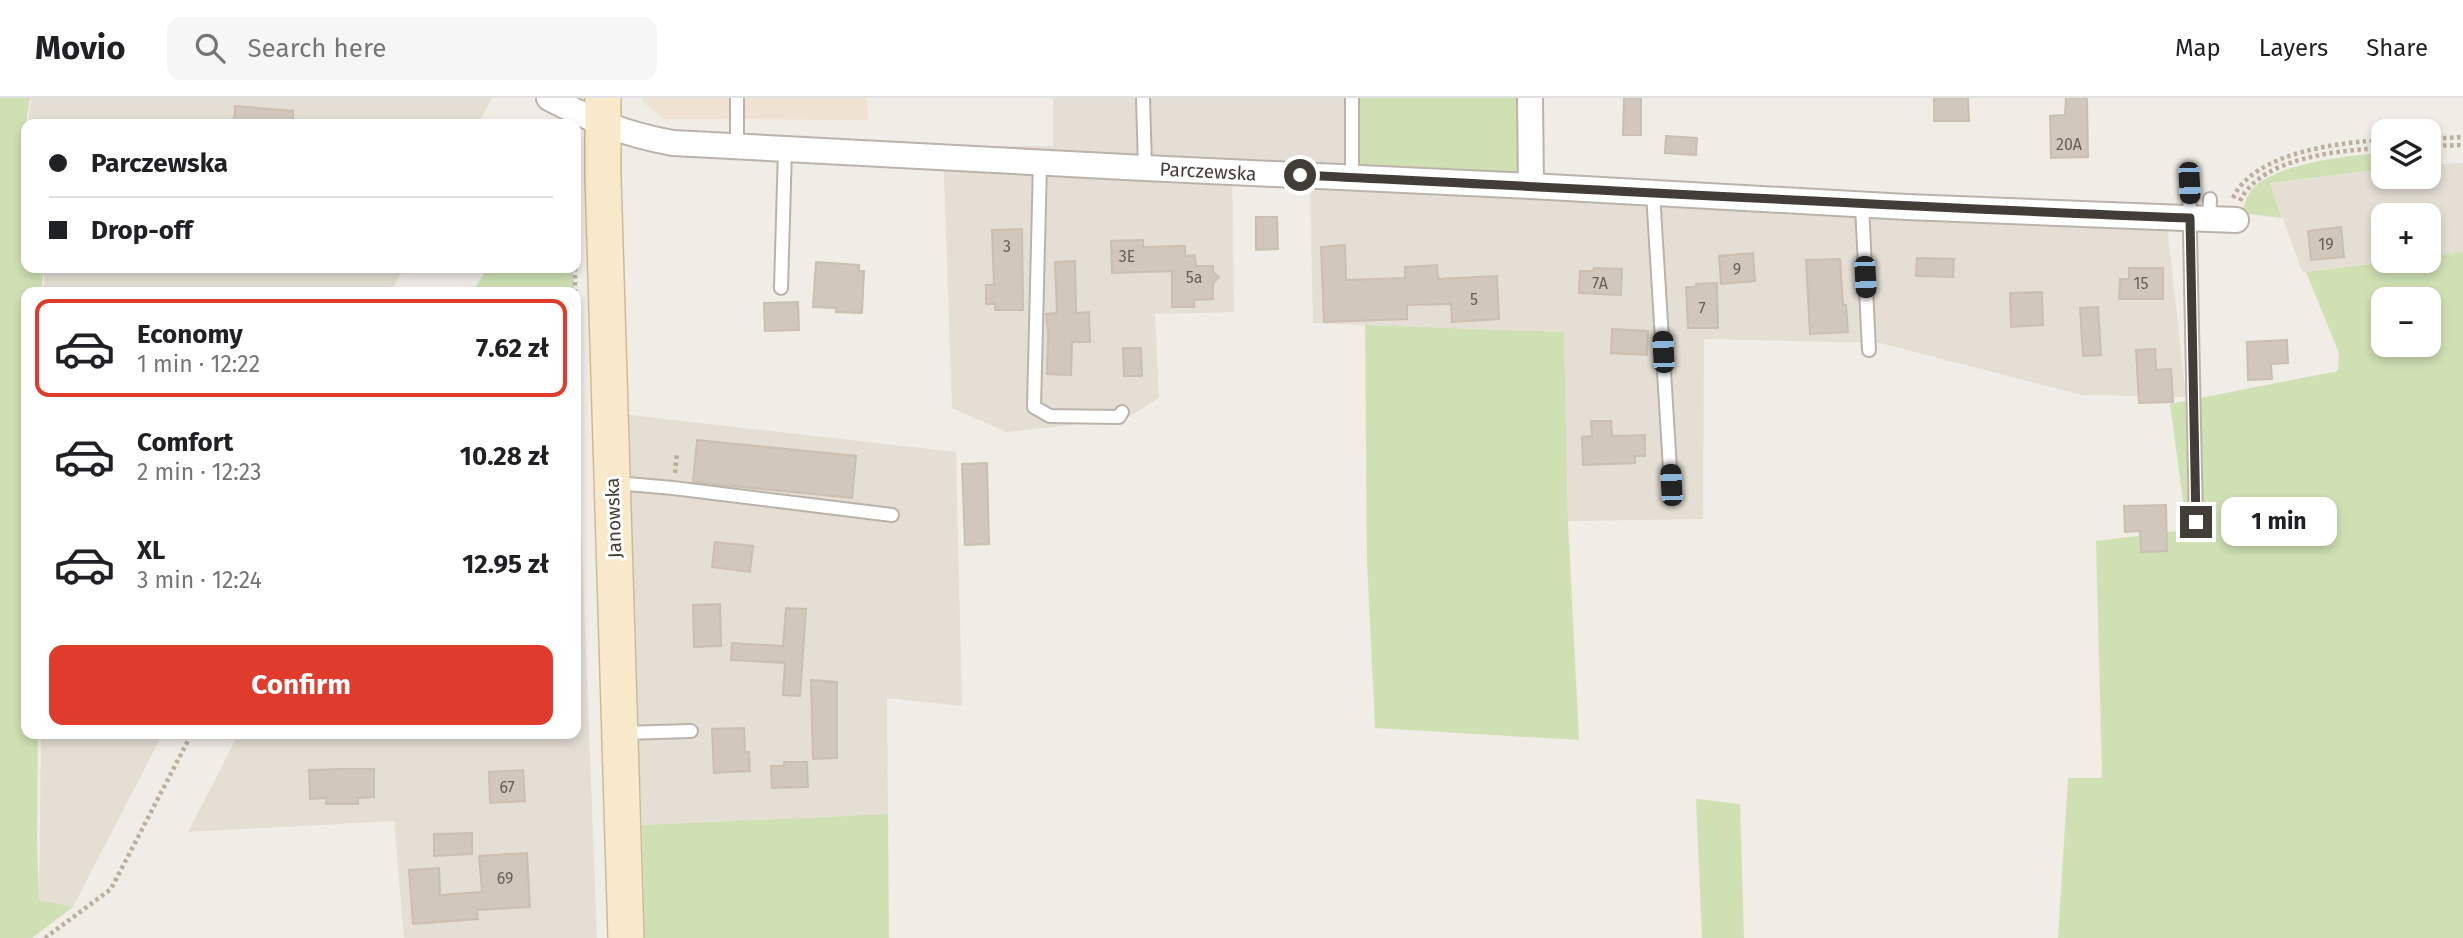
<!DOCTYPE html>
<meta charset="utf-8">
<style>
:root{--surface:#fff;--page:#f6f6f6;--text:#202124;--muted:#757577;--line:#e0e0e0;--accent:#df3c2e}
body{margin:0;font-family:"Fira Sans",sans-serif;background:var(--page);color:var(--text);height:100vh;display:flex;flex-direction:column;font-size:26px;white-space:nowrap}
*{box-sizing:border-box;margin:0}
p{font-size:23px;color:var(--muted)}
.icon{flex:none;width:38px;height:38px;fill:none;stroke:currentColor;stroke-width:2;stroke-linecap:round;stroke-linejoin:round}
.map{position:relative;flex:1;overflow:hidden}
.drawer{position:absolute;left:21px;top:189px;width:560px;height:452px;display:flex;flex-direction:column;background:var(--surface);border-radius:14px;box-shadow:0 4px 10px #0003}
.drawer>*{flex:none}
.guide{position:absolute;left:21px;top:21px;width:560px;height:154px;border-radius:14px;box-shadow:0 4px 10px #0003;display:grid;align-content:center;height:154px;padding:0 28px;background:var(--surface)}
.tools{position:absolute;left:2371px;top:21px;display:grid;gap:14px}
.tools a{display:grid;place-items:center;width:70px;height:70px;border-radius:14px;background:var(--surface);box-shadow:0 4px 10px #0003;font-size:35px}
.end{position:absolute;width:32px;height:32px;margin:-16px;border:9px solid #423d36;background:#fff;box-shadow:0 0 0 4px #fff}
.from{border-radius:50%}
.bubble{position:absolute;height:49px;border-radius:14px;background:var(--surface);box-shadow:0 4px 10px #0003;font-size:23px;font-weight:700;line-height:49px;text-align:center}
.car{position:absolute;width:21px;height:42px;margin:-21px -10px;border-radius:9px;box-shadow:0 0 5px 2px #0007;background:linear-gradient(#222 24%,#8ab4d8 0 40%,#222 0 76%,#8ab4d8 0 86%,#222 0)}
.guide b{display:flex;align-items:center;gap:24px;height:66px;font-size:26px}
.guide b+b{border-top:2px solid var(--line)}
.guide i{width:18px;height:18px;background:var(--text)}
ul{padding:12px 0 0;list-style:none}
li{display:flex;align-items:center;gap:21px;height:98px;margin:0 14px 10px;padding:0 14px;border:4px solid transparent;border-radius:14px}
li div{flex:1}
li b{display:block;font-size:26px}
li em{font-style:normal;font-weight:700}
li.selected{border-color:var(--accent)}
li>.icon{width:63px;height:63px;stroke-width:1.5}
.button{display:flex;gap:14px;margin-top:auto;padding:14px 28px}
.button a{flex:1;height:80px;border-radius:14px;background:var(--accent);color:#fff;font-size:28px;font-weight:700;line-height:80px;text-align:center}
header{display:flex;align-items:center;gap:42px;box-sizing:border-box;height:98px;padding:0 35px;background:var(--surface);border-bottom:2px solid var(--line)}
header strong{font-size:33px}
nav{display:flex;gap:38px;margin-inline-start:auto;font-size:24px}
.search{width:490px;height:63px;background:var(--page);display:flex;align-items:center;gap:18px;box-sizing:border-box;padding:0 24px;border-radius:14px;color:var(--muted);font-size:26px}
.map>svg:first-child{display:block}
.residential{fill:#e4ded4}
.commercial{fill:#f0e2d3}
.green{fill:#cfe0b3;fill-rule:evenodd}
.building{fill:#d1c7bd;stroke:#cabfb1;stroke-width:2}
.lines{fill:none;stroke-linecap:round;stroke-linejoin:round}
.lane-casing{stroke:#bbb3aa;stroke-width:16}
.street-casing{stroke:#bbb3aa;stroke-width:28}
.secondary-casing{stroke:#cbbb9a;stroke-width:38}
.path{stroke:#bbae9d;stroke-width:4.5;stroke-dasharray:3.5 3.5;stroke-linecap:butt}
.lane{stroke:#fff;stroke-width:12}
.street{stroke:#fff;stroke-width:24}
.secondary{stroke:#f7e9c9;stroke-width:35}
.route{stroke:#423d36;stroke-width:9}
.labels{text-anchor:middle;stroke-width:6;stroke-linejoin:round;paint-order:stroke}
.number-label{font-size:16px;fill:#666058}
.street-label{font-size:19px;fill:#423d36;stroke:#fff}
</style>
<header>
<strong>Movio</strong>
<div class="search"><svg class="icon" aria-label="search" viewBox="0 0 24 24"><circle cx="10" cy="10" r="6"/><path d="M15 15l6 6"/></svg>Search here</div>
<nav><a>Map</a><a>Layers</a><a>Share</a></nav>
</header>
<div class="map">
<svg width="2463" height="840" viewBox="0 0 2463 840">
<rect width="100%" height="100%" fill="#f0ece6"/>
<g class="residential">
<polygon points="31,0 492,0 478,26 28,26"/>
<polygon points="1053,0 1359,0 1360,72 1232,63 1234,214 1155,216 1159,300 1125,321 1006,334 952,310 943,48 1053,48"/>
<polygon points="2463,65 2463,154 2429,158 2429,117 2384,117 2384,163 2393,163 2306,174 2302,173 2270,85 2383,71 2384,79 2429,79 2429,67"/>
<polygon points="1310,89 2167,126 2186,299 2082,297 1880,245 1704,241 1703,421 1568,423 1564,234 1313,225"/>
<polygon points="44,170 404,170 391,194 44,194"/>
<polygon points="576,294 597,840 404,840 394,723 188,734 239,635 576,635"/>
<polygon points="621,316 956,354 962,608 887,600 888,716 642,727"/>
<polygon points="41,635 163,635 73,809 39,803"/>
</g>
<polygon class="commercial" points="643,0 867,0 868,22 663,21 642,3"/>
<g class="green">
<polygon points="0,0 30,0 26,26 22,107 26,108 26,170 43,170 42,194 26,194 26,635 38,635 37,742 39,802 73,809 32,840 0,840"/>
<polygon points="1359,0 1517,0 1517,75 1360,72"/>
<path d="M2383 55V71L2270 85 2282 120 2242 115C2244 108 2246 100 2250 94 2269 66 2351 57 2383 55Z"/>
<path d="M2463 154V840H2058L2068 680H2102L2096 443 2187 432 2170 306 2338 273 2339 255 2306 174 2393 163H2429V158ZM2384 201H2429V247H2384Z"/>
<polygon points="487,170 573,170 574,194 473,194"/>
<polygon points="1365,227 1564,234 1568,423 1579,642 1375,630 1367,463"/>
<polygon points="1696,701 1740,706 1744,840 1702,840"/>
<polygon points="888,716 889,840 645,840 642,727"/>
</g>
<g class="building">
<polygon points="1624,0 1641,0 1641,37 1623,37"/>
<polygon points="1934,0 1968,0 1969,23 1934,23"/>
<polygon points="2066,0 2087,0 2088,59 2051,60 2050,18 2065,17"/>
<polygon points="235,8 293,13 293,26 234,26"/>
<polygon points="1666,38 1697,40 1696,57 1665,55"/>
<polygon points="1256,119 1277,119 1278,151 1256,152"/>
<polygon points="2341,129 2344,159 2311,162 2308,133"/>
<polygon points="1022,131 1023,212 995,212 995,206 986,206 986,187 994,187 992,132"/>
<polygon points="1143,142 1143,149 1185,148 1185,158 1195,157 1196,168 1213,168 1213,174 1219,179 1213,185 1213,201 1194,202 1194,209 1172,209 1172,173 1112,175 1111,143"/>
<polygon points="1345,147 1346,182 1405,180 1405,169 1437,167 1438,181 1497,178 1499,221 1452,224 1451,206 1407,207 1407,221 1324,224 1321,149"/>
<polygon points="1753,155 1755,183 1721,186 1719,158"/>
<polygon points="1917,160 1954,161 1953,179 1916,178"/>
<polygon points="1840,161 1843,207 1846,207 1848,234 1810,236 1806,162"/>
<polygon points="1075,163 1076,215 1089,214 1090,244 1072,244 1071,277 1047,276 1048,234 1046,216 1057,215 1055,164"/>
<polygon points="816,164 859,167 859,173 864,173 862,215 836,214 836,210 813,209"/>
<polygon points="1594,170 1622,171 1621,197 1579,195 1580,173 1593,173"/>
<polygon points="2129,170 2163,170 2163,201 2119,201 2120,181 2129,181"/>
<polygon points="1717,185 1718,230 1688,230 1686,189 1696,189 1696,186"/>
<polygon points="2042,194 2043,227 2011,229 2010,195"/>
<polygon points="798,204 799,232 765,233 764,205"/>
<polygon points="2098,209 2101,257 2083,258 2080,210"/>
<polygon points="1612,231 1648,233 1647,257 1611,255"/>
<polygon points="2287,242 2288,265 2271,266 2272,281 2248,282 2247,244"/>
<polygon points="1123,250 1141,250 1142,278 1124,278"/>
<polygon points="2155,251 2156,272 2171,271 2173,304 2139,305 2136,252"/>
<polygon points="1591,323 1611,323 1612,338 1645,337 1645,358 1635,358 1635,365 1583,367 1582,339 1592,338"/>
<polygon points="697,342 856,358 852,400 693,384"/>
<polygon points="987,365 989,446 965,447 962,366"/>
<polygon points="2166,407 2167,453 2141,454 2140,433 2125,434 2124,408"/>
<polygon points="715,444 753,448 750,474 712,469"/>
<polygon points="720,506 721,548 694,549 693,507"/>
<polygon points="786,510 806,511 800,598 783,597 785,565 731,562 732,545 783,548"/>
<polygon points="811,582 837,584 837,660 813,661"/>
<polygon points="744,630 745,654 749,654 750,673 714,675 712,631"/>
<polygon points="784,664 807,664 808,689 772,690 771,668 784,668"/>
<polygon points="341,671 374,671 374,699 358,700 358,706 326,706 326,700 310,701 309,672"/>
<polygon points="523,672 525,703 490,705 489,674"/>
<polygon points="472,735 472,756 434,758 434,736"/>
<polygon points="527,755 530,809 477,812 478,821 413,826 409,772 439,770 440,797 482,794 479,758"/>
</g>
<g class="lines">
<g class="lane-casing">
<g id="lane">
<polyline points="737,0 737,48"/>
<polyline points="1143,0 1145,70"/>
<polyline points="1040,65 1034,309 1050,318 1119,319 1122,314"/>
<polyline points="1352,80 1352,0"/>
<polyline points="2189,85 2196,423"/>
<polyline points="1653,95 1671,387"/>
<polyline points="1862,107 1869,252"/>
<polyline points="2209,121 2210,101"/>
<polyline points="781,190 785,51"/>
<polyline points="616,385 673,390 892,417"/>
<polyline points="623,635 691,633"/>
</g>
</g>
<g class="street-casing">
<g id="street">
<path d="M549 0C594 23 623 36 673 45L1145 70 1531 88 1907 109 2236 122"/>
<polyline points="1530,0 1531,88"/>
</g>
</g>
<g class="secondary-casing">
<polyline id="secondary" points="603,0 603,80 626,840"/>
</g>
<g class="path">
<polyline points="2429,41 2463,39"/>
<polyline points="2429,48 2463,47"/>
<path d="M2233 100C2253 55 2339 44 2384 42"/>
<path d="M2240 103C2261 59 2341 52 2384 50"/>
<polyline points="575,170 575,194"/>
<polyline points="675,375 677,356"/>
<polyline points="45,840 111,791 192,635"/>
</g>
<use href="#lane" class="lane"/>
<use href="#street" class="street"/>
<use href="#secondary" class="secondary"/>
</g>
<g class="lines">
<path class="route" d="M1300 77C1597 91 1893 109 2190 120L2196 424"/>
</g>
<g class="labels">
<g class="number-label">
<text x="2069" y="52">20A</text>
<text x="2326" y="152">19</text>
<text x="1007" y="154">3</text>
<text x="1127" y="164">3E</text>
<text x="1737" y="177">9</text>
<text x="1194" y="185">5a</text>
<text x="1600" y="191">7A</text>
<text x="2141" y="191">15</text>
<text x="1474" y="207">5</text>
<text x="1702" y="216">7</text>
<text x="507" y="695">67</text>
<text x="505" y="786">69</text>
</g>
<g class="street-label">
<text transform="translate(1208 73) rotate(3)" y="7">Parczewska</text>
<text transform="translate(613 420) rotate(-92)" y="7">Janowska</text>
</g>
</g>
</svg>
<div class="tools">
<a><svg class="icon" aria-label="layers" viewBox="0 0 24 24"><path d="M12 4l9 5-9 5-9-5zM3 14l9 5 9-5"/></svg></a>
<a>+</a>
<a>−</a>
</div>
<i class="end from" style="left:1300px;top:77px"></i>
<i class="end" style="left:2196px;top:424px"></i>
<div class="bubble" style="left:2221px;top:399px;width:116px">1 min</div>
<i class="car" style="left:2189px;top:85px;rotate:177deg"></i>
<i class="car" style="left:1865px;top:179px;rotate:177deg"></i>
<i class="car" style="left:1663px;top:254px;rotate:357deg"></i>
<i class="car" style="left:1671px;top:387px;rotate:357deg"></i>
<div class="guide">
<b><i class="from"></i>Parczewska</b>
<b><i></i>Drop-off</b>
</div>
<section class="drawer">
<ul>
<li class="selected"><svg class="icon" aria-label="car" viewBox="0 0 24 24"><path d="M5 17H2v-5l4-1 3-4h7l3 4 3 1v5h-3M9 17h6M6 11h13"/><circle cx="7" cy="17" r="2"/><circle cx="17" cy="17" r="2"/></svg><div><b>Economy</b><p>1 min · 12:22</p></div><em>7.62 zł</em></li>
<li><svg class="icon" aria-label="car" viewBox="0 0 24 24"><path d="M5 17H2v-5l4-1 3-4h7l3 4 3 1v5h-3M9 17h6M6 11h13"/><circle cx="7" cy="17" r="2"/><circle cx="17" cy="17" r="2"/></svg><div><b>Comfort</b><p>2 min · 12:23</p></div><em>10.28 zł</em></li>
<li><svg class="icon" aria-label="car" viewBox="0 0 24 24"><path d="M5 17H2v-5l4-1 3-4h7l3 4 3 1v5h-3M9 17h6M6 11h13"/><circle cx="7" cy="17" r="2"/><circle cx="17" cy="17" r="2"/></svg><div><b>XL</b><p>3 min · 12:24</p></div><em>12.95 zł</em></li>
</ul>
<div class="button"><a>Confirm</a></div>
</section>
</div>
